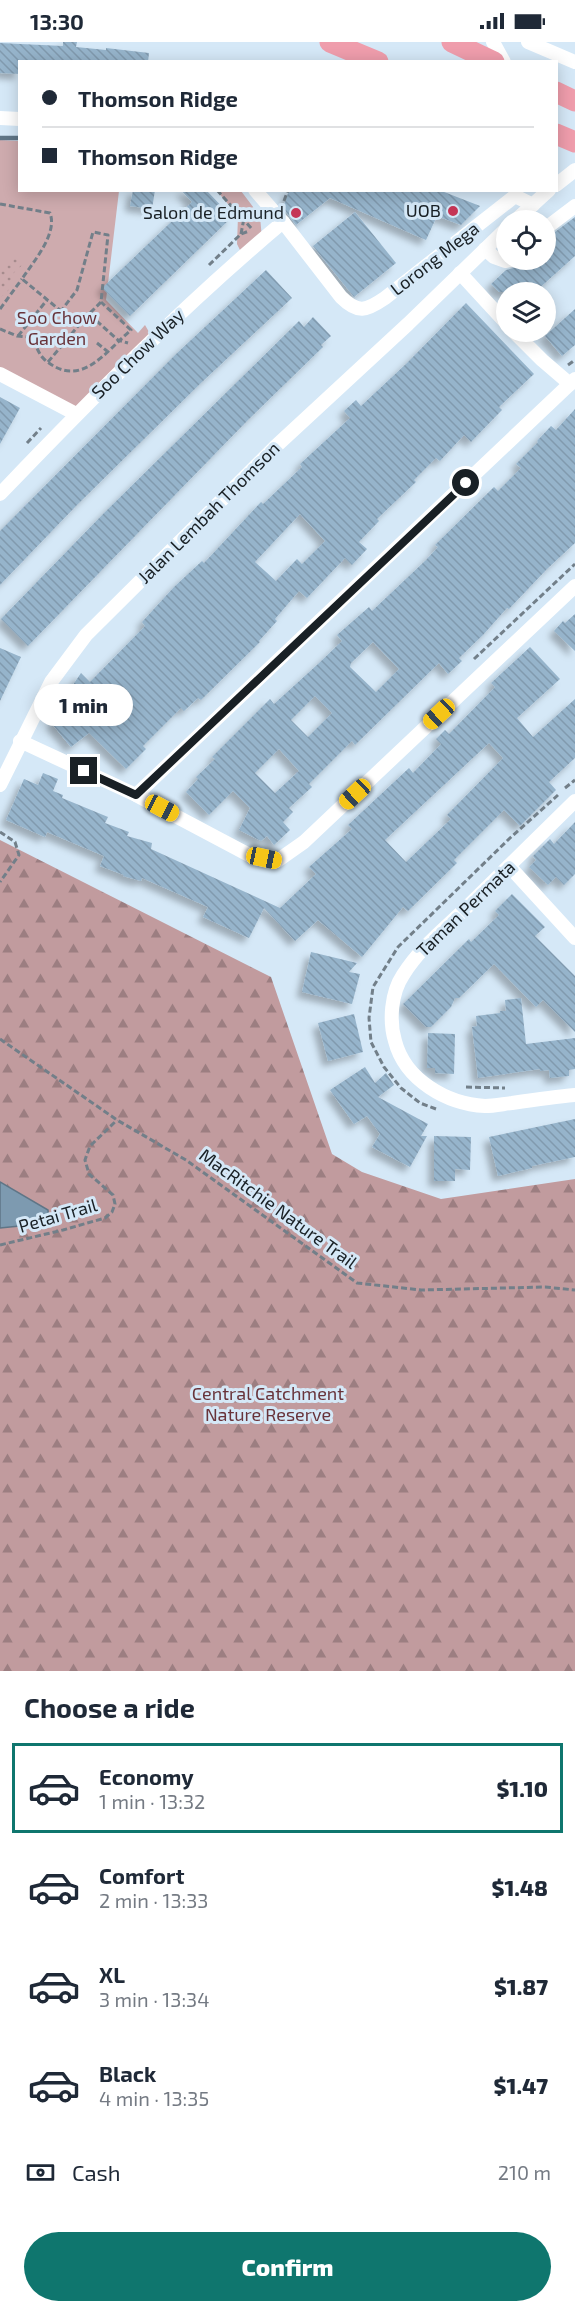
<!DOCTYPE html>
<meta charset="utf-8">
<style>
:root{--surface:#fff;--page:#f2f2f3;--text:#1f2937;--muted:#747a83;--line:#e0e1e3;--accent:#0f766e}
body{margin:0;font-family:"Exo 2",sans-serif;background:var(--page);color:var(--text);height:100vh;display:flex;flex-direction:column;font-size:22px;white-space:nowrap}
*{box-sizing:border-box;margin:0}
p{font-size:20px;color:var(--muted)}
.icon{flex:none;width:33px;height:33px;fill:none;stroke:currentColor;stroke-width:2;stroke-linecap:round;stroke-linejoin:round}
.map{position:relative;height:1629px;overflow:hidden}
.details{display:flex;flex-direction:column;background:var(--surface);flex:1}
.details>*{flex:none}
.guide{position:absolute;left:18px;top:18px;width:540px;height:132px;border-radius:0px;box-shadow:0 3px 15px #0003;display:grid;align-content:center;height:132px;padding:0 24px;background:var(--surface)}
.fabs{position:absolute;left:496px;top:168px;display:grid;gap:12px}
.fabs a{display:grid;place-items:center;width:60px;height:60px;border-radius:50%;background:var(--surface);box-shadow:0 3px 15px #0003;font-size:30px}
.end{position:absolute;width:27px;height:27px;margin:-14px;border:8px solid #192025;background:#fff;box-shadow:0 0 0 3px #fff}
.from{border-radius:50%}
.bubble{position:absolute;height:42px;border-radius:21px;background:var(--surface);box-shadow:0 3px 15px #0003;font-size:20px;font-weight:800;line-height:42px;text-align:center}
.car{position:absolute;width:18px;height:36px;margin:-18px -9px;border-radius:8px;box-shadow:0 0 4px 2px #0007;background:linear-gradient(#f5c518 24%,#345 0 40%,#f5c518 0 76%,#345 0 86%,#f5c518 0)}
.guide b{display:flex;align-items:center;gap:21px;height:57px;font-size:22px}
.guide b+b{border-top:2px solid var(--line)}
.guide i{width:15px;height:15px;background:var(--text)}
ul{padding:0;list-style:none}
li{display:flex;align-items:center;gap:18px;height:90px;margin:0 12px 9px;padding:0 12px;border:3px solid transparent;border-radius:0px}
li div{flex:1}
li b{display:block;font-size:22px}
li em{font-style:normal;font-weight:800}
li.active{border-color:var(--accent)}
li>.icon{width:54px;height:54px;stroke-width:1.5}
h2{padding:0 24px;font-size:27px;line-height:72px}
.pay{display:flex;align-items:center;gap:15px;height:66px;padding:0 24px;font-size:22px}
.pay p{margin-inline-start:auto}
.cta{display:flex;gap:12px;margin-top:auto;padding:12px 24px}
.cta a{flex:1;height:69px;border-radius:36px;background:var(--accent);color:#fff;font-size:24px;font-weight:800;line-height:69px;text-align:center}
.status{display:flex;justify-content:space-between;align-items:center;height:42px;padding:0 30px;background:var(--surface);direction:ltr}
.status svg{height:16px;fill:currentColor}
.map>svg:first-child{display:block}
.green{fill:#ceabae}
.forest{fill:url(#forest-firs)}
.garden{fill:url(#garden-dots)}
.water{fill:#7d9ab0;stroke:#5f7586;stroke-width:1.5}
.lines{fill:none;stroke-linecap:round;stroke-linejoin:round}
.stream{stroke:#5f7586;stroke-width:4.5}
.building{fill:url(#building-back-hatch);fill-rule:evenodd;filter:url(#shadow)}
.path{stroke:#727f89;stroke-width:3;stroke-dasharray:6 3;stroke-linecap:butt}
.minor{stroke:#fff;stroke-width:14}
.primary{stroke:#ef9dac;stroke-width:21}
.route{stroke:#192025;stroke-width:8}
.poi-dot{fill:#c53556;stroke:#d5e8f7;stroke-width:2}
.labels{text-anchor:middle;stroke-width:6;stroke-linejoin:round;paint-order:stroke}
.poi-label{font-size:18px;fill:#192025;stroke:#d5e8f7;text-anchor:end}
.street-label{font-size:18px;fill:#192025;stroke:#d5e8f7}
.park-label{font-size:18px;fill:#68333a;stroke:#d5e8f7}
</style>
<div class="status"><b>13:30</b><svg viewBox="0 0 49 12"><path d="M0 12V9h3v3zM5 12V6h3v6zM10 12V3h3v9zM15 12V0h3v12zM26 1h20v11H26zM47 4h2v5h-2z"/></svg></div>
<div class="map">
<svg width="575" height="1629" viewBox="0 0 575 1629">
<defs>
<pattern id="forest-firs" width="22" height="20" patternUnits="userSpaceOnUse" patternTransform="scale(1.5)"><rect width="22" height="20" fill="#c19b9e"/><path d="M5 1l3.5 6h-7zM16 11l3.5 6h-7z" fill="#9c7e81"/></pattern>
<pattern id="garden-dots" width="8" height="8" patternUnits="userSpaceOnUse" patternTransform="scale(1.5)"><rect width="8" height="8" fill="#ceabae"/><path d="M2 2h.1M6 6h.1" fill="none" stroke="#a68b8d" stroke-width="1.8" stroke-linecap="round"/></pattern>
<pattern id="building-back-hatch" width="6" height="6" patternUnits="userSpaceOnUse" patternTransform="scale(1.5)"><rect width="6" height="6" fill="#96b4cb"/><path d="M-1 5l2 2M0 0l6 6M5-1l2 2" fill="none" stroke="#819aae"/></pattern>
<filter id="shadow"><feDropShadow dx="-5.5" dy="5.5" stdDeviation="3" flood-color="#0004"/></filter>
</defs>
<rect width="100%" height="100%" fill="#d5e8f7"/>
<g class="green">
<polygon points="0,98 19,99 20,148 119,149 106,258 138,291 145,283 153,297 77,372 0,332"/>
<polygon points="217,149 241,149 260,174 262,197 243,214 237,202 238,174"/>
</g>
<polygon class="forest" points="0,798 271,935 332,1112 362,1130 441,1157 575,1137 575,1629 0,1629 0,1186 49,1181 48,1168 0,1140"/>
<path class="garden" d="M12 214 21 215 22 223C19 227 13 230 12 234 9 244 11 251 0 255V228Z"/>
<polygon class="water" points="0,1140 48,1168 49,1181 0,1186"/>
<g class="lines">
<polyline class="stream" points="0,96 20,96"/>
</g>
<g class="building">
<polygon points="63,0 77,0 76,5 106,8 106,6 149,11 148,20 20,20 20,32 0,31 0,1 63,4"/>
<polygon points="133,148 155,148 152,167 130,164"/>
<polygon points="181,148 206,148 232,175 130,274 102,246 192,160"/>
<polygon points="289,148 439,148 480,164 461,183 437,174 426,198 330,156 296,183 283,166"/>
<polygon points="355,170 396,221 354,255 313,204"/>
<polygon points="575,175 575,214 535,250 499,250 491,242 506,228 517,225 520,218 546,218 546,195 551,193"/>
<polygon points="266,228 292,256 202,340 77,463 0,543 0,489 176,312"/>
<path d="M466 261 534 332 499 365 502 368 471 400 464 393 440 419 436 416 414 438 416 440 377 477 379 479 359 500 367 507 352 523 345 516 307 556 299 549 275 577 277 579 259 599 260 600 201 658 198 656 184 669 181 666 143 704 146 707 126 727 89 691 71 705 52 682 64 656 81 631 90 640 145 584 142 580 174 545 202 519 204 521 261 460 263 462 302 425 300 422 350 376 344 369 356 358 361 364 407 321ZM300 472 325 499 302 522 297 517 276 539 255 520Z"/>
<polygon points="575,267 575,303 562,314 545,294"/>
<polygon points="313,275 331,294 321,303 323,305 248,378 28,604 1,577 104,471 299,279 304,285"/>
<polygon points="0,355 20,366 0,402"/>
<path d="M575 367V501L547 527 509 567 507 566 483 593 459 616 462 619 448 632 439 621 355 703 352 699 309 742 312 745 289 766 293 770 283 780 290 788 274 803 267 794 261 799 239 788 250 766 233 749 209 773 186 750 198 737 196 735 215 717 212 715 270 657 274 662 318 622 342 599 337 593 369 565 372 569 426 518 438 505 435 503 494 445 498 449 521 426 516 422 538 400 537 399 551 384 556 388ZM373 600 399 627 376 650 350 625 351 621ZM315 654 332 671 308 695 291 678ZM279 707 299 729 275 751 255 731Z"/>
<polygon points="575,572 575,609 554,589 563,579 565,581"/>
<path d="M530 605 560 637 517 676 533 695 575 657V716L549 740 556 748 520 784 504 768 454 818 457 821 408 869 403 865 362 915 318 878 295 899 264 866 249 896 203 875 208 865 142 836 141 839 123 834 124 833 100 824 104 814 47 790 45 795 6 778 24 737 38 743 43 731 58 737 53 749 63 753 62 756 108 775 105 781 129 790 127 794 152 801 151 807 280 866 316 832 309 825 352 787 348 783 409 726 413 731 441 702 436 697 445 688 449 692 495 645 491 641ZM489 701 503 716 447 773 451 777 406 820 385 798Z"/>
<polygon points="0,606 21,615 0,659"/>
<polygon points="575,780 575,832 564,843 556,835 548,843 529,825 536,818 533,814 550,797 554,802"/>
<polygon points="512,852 545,885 535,894 575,934 575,990 543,958 536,965 494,922 459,956 455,956 451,965 431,985 426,985 403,962 469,897 471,900 499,873 495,869"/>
<polygon points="311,910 357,921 349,930 360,932 352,962 302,950"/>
<polygon points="521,956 526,1002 575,996 575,1027 569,1028 569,1034 550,1036 549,1028 540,1029 540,1027 478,1036 472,985 477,984 476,974 500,971 500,969 506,969 505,958"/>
<polygon points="354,972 363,1010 328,1019 318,981"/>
<polygon points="428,991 455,992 454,1032 435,1031 435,1026 427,1026"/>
<polygon points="365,1025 375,1041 386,1031 394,1043 378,1055 428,1082 421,1094 427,1094 410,1125 372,1105 380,1092 367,1074 354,1082 330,1048"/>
<polygon points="575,1077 575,1115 532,1124 532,1126 498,1134 489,1095"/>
<polygon points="434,1094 471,1095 470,1128 455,1127 455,1139 434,1139"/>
</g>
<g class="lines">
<g class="path">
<polyline points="217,148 252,187"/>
<polyline points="284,159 288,148"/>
<path d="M0 162 50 171C58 192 33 220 22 237L61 269"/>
<polyline points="241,192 244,176"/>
<polyline points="209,223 241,192 249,189"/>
<polyline points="0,267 22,237"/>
<polyline points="89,272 79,283 61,269 77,248 93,190 108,193 101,260 89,272 118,298 128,301"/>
<path d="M0 287 17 294 30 295C37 302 37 311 45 318 81 348 105 310 131 288L101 260"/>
<polyline points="18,294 47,258"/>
<polyline points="97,301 107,309"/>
<polyline points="48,320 79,283"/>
<polyline points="568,323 575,318"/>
<polyline points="27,401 41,386"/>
<polyline points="474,617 575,522"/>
<polyline points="565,746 575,738"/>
<polyline points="0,790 15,800 19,813 0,840"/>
<polyline points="0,997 117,1078 186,1118 357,1241 421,1248 545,1245 575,1248"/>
<polyline points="466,1045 505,1046"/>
<polyline points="436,1067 420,1061 401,1046 384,1025 371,1000 369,976 373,945 398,905 510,796 558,753"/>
<polyline points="0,1203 63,1188 105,1176 112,1170 115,1162 113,1153 89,1132 85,1118 90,1104 117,1078"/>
</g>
<g class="minor">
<polyline points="493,0 504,20"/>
<polyline points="528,0 575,20"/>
<polyline points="0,76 20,77"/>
<polyline points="556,143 575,128"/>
<path d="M255 148 283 180 341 255C358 272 366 269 385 256L515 154 533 163"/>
<polyline points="516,178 549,148"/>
<polyline points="546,186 575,164"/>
<polyline points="485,207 494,215 505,219 511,218"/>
<polyline points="460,231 507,282"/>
<polyline points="514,290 542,318 570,342"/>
<polyline points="0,332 76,372"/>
<path d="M0 452C91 357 183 264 283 180"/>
<polyline points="20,699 136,753 251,814 277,819 304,800 575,544"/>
<polyline points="0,743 51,640 86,593 275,405 408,282 507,186"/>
<polyline points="136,753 575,337"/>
<path d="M575 759C538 795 502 831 465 867 443 888 419 907 403 933 391 951 389 979 395 999 405 1038 447 1062 485 1064 494 1064 503 1062 512 1061 533 1058 554 1055 575 1053"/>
<polyline points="509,824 575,896"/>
</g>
<g class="primary">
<polyline points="330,0 378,20"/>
<polyline points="452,0 494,20"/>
<polyline points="556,50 575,59"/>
<polyline points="556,92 575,100"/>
</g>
</g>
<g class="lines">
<polyline class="route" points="84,729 136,753 466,441"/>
</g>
<g class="poi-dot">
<circle cx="453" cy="169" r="6"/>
<circle cx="296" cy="171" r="6"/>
</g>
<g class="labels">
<g class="poi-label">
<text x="441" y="175">UOB</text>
<text x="284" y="177">Salon de Edmund</text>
</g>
<g class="street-label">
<text transform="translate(435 217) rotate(-38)" y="6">Lorong Mega</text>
<text transform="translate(138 312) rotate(-44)" y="6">Soo Chow Way</text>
<text transform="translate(209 471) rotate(-45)" y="6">Jalan Lembah Thomson</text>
<text transform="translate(466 867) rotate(-44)" y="6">Taman Permata</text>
<text transform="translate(278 1167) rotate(36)" y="6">MacRitchie Nature Trail</text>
<text transform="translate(58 1174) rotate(-16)" y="6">Petai Trail</text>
</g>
<g class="park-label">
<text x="57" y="282">Soo Chow<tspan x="57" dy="21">Garden</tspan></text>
<text x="268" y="1358">Central Catchment<tspan x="268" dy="21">Nature Reserve</tspan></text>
</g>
</g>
</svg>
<div class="fabs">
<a><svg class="icon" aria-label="locate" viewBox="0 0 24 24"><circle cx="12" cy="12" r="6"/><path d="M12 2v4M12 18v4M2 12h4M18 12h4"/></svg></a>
<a><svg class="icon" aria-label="layers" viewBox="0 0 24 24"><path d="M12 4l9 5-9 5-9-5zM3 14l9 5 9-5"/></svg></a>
</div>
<i class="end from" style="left:466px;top:441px"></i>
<i class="end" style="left:84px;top:729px"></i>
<div class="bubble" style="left:34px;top:642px;width:99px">1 min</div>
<i class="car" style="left:439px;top:672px;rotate:227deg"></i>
<i class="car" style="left:355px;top:752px;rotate:227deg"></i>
<i class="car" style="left:162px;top:766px;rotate:118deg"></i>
<i class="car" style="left:264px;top:816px;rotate:102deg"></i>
<div class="guide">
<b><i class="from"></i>Thomson Ridge</b>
<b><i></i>Thomson Ridge</b>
</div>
</div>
<section class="details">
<h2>Choose a ride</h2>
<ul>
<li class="active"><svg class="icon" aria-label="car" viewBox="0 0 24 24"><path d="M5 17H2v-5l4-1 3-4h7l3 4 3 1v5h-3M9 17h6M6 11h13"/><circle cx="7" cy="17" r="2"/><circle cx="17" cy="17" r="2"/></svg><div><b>Economy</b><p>1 min · 13:32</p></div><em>$1.10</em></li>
<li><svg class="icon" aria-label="car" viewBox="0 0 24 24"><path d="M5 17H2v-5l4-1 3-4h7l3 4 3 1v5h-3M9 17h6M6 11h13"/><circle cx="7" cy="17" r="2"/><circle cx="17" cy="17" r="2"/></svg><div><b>Comfort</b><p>2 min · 13:33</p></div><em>$1.48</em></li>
<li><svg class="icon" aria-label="car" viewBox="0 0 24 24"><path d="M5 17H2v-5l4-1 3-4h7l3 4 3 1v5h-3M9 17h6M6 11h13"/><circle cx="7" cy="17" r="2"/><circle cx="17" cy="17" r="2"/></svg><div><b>XL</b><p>3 min · 13:34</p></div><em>$1.87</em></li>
<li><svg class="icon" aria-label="car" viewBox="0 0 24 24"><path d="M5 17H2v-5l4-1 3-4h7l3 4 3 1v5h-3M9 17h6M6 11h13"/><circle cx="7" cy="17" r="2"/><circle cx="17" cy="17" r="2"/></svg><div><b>Black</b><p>4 min · 13:35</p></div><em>$1.47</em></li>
</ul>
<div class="pay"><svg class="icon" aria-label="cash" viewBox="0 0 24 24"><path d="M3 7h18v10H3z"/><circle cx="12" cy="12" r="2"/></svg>Cash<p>210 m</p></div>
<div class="cta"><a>Confirm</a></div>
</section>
